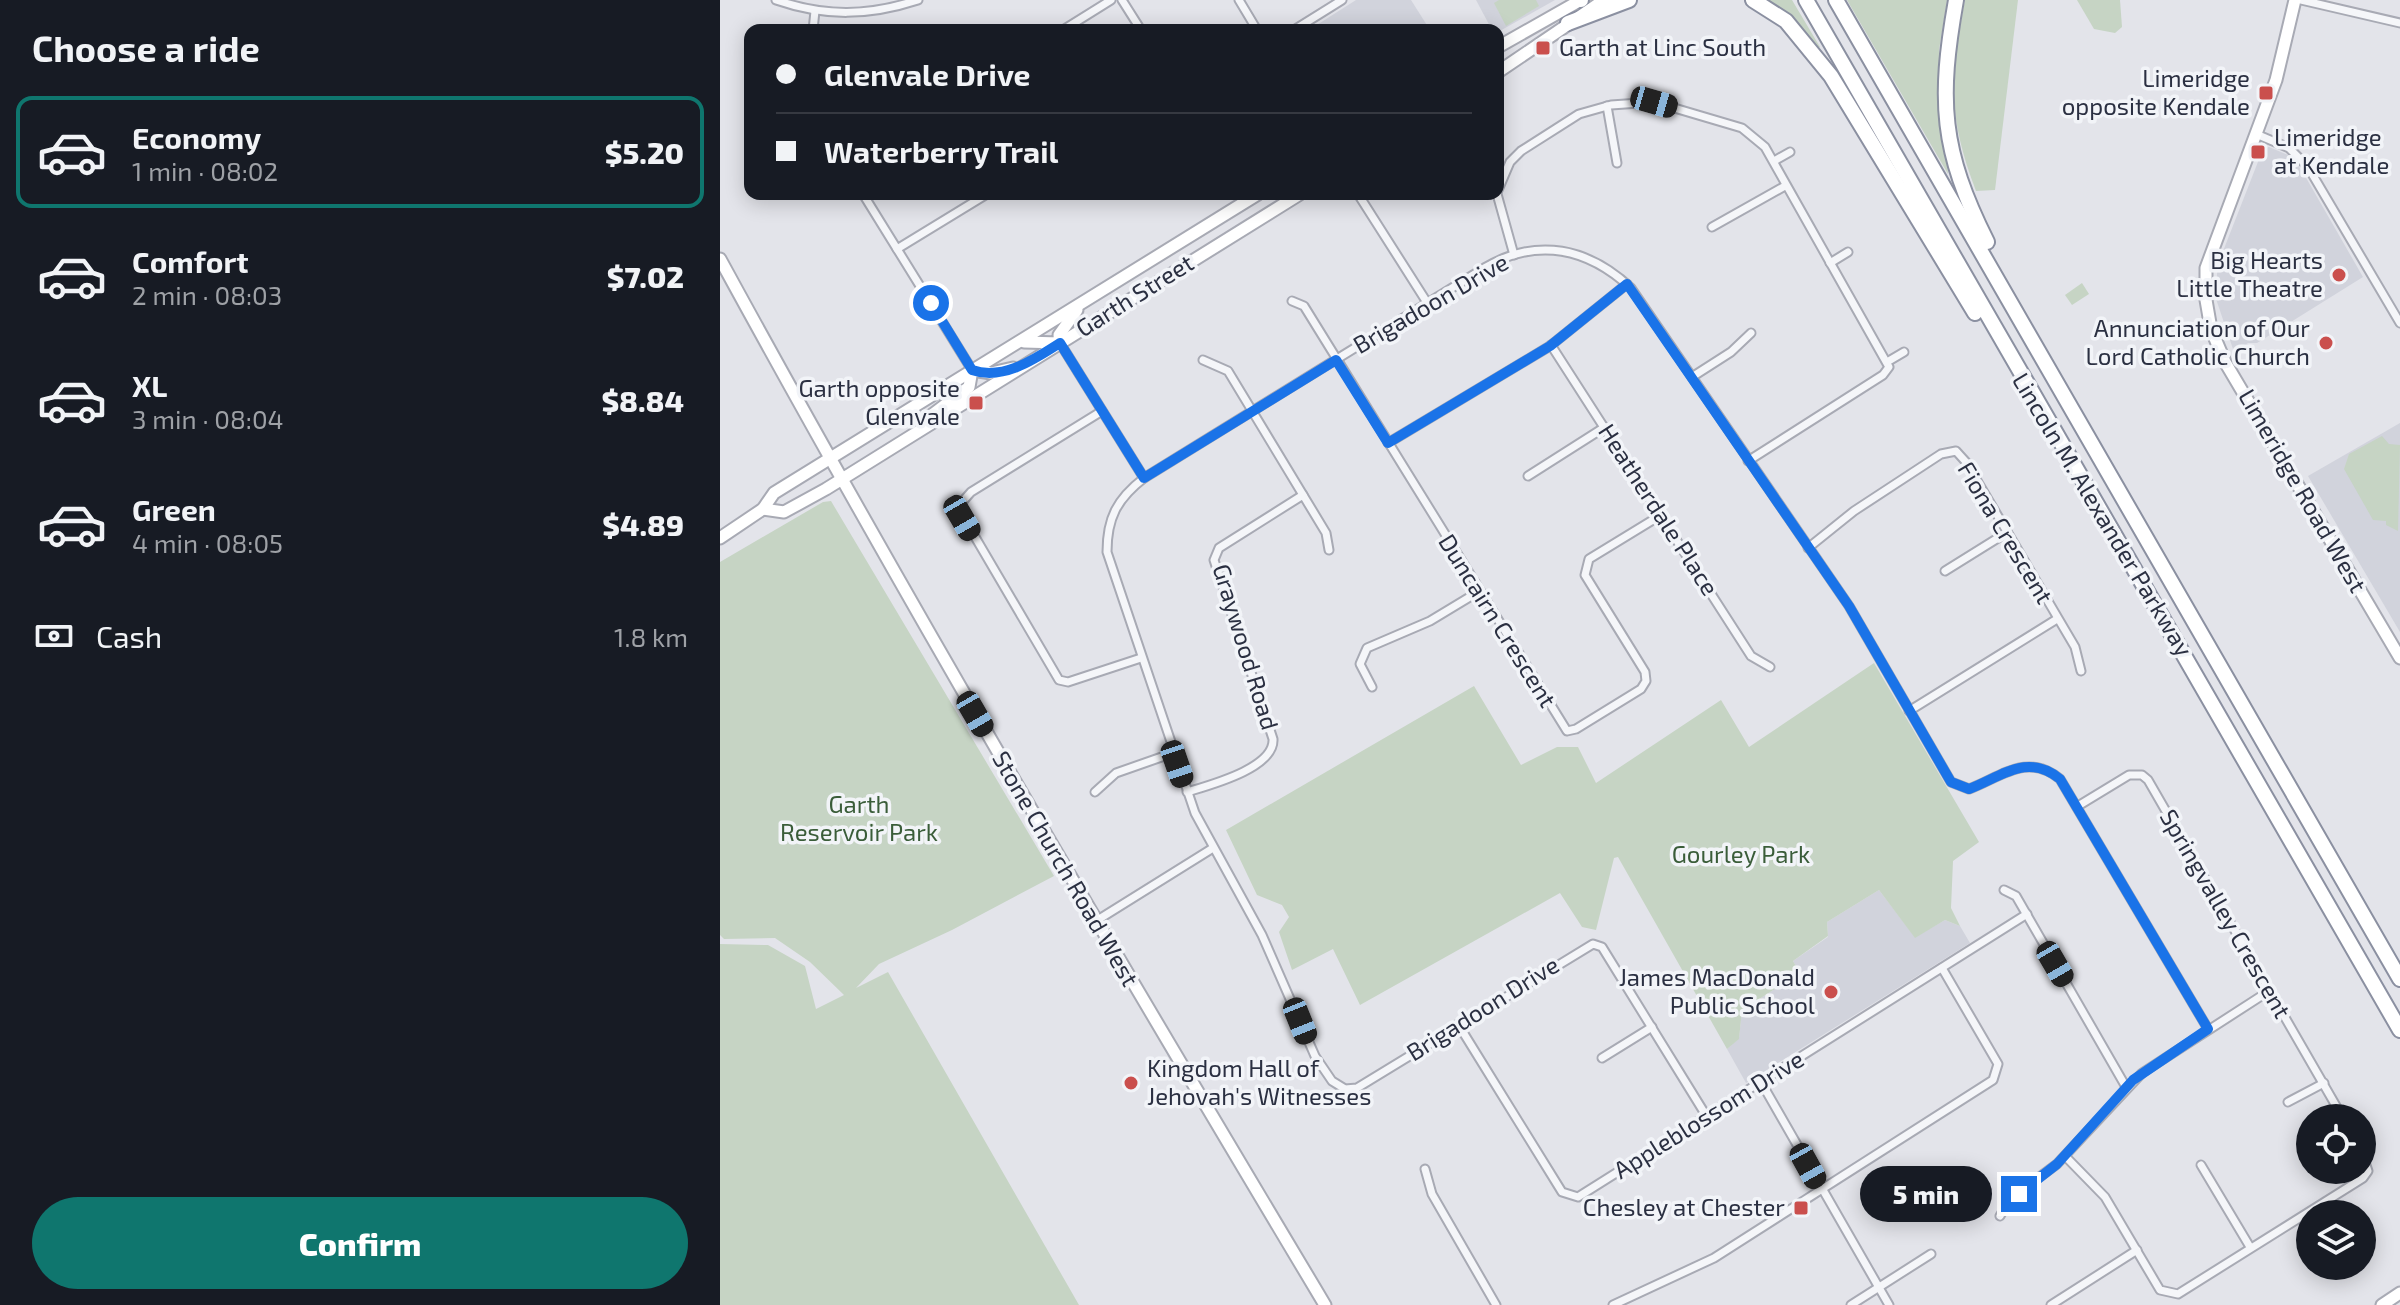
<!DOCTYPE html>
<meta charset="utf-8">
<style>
:root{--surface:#171b24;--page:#20242c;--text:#f1f3f6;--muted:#9ea1a6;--line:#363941;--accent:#0f766e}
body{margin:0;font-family:"Exo 2",sans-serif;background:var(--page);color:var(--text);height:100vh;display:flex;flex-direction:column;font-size:30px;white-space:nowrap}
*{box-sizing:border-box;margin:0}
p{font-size:26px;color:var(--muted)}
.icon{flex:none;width:44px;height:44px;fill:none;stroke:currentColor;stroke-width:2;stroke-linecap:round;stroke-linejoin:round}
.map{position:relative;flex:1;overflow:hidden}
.side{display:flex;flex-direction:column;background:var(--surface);width:720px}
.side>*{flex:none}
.hud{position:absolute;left:24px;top:24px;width:760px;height:176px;border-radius:16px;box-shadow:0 4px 20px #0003;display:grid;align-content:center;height:176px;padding:0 32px;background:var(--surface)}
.tools{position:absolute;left:1576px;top:1104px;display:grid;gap:16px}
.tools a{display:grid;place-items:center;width:80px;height:80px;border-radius:50%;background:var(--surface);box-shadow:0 4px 20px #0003;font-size:40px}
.end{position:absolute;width:36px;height:36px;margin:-18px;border:10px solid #1a73e8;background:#fff;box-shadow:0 0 0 4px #fff}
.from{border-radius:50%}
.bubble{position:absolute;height:56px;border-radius:28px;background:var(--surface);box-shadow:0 4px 20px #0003;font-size:26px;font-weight:800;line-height:56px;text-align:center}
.car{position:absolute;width:24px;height:48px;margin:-24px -12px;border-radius:10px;box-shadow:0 0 6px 2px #0007;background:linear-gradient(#222 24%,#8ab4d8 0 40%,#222 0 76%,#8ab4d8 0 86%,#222 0)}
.hud b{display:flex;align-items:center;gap:28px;height:76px;font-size:30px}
.hud b+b{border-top:2px solid var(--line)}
.hud i{width:20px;height:20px;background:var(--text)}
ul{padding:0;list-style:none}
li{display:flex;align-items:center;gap:24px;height:112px;margin:0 16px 12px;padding:0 16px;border:4px solid transparent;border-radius:16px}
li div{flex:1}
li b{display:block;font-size:30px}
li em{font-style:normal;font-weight:800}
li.on{border-color:var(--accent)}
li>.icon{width:72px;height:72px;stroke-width:1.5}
h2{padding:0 32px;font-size:36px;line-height:96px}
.pay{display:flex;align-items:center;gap:20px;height:88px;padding:0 32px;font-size:30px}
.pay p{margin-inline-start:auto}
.primary-button{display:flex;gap:16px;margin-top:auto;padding:16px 32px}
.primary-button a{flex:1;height:92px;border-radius:48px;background:var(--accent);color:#fff;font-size:32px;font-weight:800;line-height:92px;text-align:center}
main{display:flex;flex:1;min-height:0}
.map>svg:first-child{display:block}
.built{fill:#d1d3dc}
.green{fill:#c6d4c4}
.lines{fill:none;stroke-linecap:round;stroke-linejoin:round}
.street-casing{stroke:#a8aab4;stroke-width:11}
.secondary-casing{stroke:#a8aab4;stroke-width:15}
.highway-casing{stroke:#8b90a1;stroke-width:18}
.street{stroke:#f5f6f9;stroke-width:7}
.secondary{stroke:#fff;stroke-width:11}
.highway{stroke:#fff;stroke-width:14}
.route{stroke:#1a73e8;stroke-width:10}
.poi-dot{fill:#ca4f4d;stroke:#f2f4f8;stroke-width:3}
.labels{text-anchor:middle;stroke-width:7;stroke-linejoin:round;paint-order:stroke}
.poi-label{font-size:24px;fill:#2b3042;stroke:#f2f4f8;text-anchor:end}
.street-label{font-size:24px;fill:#2b3042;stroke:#f2f4f8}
.park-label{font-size:24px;fill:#3a5d39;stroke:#f2f4f8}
</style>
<main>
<section class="side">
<h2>Choose a ride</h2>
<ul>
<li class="on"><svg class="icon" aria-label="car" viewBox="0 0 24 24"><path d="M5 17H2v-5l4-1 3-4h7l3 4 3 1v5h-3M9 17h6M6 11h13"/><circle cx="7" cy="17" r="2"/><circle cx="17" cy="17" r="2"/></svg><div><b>Economy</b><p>1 min · 08:02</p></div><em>$5.20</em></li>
<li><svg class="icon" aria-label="car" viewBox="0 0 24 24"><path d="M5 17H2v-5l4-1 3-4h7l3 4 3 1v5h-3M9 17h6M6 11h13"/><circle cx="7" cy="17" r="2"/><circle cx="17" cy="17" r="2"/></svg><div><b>Comfort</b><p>2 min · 08:03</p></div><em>$7.02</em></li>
<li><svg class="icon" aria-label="car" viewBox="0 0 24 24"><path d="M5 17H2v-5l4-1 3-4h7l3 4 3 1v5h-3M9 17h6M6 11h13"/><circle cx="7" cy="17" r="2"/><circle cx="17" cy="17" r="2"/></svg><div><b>XL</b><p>3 min · 08:04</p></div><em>$8.84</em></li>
<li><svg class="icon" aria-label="car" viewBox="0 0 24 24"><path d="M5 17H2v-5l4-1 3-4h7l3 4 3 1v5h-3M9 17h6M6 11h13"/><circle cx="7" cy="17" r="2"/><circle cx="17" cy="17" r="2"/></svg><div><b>Green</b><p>4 min · 08:05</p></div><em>$4.89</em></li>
</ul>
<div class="pay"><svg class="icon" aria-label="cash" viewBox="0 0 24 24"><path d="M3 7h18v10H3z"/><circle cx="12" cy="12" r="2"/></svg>Cash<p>1.8 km</p></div>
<div class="primary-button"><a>Confirm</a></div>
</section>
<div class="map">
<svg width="1680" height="1305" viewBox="0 0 1680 1305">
<rect width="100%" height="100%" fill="#e3e4ea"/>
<g class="built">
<polygon points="636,0 691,0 710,30 589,30"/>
<polygon points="756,0 835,0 778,32 772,30"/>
<polygon points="1549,147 1568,155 1581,169 1643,277 1537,343 1528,343 1514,352 1495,296 1498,264 1543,149"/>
<polygon points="1680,423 1680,632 1588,476"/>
<polygon points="1159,890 1195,937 1225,920 1240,926 1250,943 1026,1083 1007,1049 1019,1038 1022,1010 1080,973 1073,961 1108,937 1107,922"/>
</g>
<g class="green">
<polygon points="779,0 816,0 819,6 786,26 774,3"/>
<polygon points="1045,0 1072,0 1100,47 1097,49 1074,20"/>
<polygon points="1127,0 1227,0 1219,50 1228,174"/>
<path d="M1245 0H1298L1275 190 1256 191C1227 115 1230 78 1245 0Z"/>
<polygon points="1357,0 1400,0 1402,27 1395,33 1374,29"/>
<polygon points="1362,283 1369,294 1352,305 1345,295"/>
<polygon points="1662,436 1669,444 1680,445 1678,531 1666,525 1666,521 1653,520 1624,469 1629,454"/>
<polygon points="111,501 334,876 232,930 159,964 136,988 168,972 359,1305 0,1305 0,944 48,945 85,966 96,1009 124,995 90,962 55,938 4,939 0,935 0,562 103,502"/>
<polygon points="1154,663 1259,842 1233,861 1231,908 1240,926 1225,920 1195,938 1159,890 1107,922 1108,936 1073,961 1080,973 1022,1010 1019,1039 1007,1049 898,857 894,858 876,930 862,927 840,893 640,1005 613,949 572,970 559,932 569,917 562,905 537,895 506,830 754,686 801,765 837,747 858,747 876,783 1001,700 1029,747"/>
</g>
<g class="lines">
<g class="street-casing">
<g id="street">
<path d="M56 0C105 17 149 16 198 0"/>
<polyline points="402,0 421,30"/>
<polyline points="519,0 537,30"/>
<polyline points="1581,0 1680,23"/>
<polyline points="93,30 95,11"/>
<polyline points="343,30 391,0"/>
<polyline points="574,30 622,0"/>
<polyline points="887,106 897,163"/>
<polyline points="1536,134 1569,148 1588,167 1680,323"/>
<polyline points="1054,161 1070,152"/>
<polyline points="778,190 790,162 801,151 859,114 891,105 934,102 1022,128 1045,147 1169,367 1163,375 1028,461"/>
<polyline points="143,194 252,370"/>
<polyline points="638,194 708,304"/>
<polyline points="777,194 794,255"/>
<polyline points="992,227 1065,186"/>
<polyline points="177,249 267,194"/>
<polyline points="1110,263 1128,252"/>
<polyline points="572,301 584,306 847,731 856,729 921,689 926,681 925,672 865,575 869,559 941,515"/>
<polyline points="340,343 424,478"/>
<polyline points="831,345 1031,656 1050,667"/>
<polyline points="483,360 508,371 606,533 609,550"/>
<polyline points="1167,362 1184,352"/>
<polyline points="972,377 1011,352 1031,333"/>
<polyline points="382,411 251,492 243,501 241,513 339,680 348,682 421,658"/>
<polyline points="668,443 830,346 907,284"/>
<polyline points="808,476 885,427"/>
<polyline points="1088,548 1134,511 1221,454 1236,451 1246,462 1355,647 1361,671"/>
<polyline points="1225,571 1286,533"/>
<polyline points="652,687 640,664 647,648 710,621 758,592"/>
<polyline points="1189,711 1337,619"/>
<polyline points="375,792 396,773 453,753"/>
<path d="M467 792C490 785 555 768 553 739L494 560 499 548 583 495"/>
<polyline points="1358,806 1409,775 1422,775 1428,780 1623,1118"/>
<polyline points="1284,890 1296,896 1406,1087"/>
<polyline points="376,921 493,848"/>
<polyline points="738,1024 842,1192 858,1197 1307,914"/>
<polyline points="882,1058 932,1027"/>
<polyline points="1041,1082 1169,1305"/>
<polyline points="1568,1102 1604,1083"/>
<path d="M987 1117 882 947 873 944 637 1088 625 1089 612 1081 595 1056 542 935 475 813 387 552C387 518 397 499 424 478L766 267C818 237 868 248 911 288L1129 606 1231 782 1249 789C1281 777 1307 752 1340 779L1488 1029"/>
<polyline points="1345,1156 1385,1197 1440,1290 1458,1294 1643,1178 1648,1171 1642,1153"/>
<polyline points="1481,1165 1530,1247"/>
<polyline points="705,1169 712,1194 776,1305"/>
<polyline points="1280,1216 1290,1199 1337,1164 1422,1073 1549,991"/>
<polyline points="893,1305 994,1258 1273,1080 1278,1064 1222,968"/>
<polyline points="1131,1305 1211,1254"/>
<polyline points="1331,1305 1417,1250"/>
</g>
</g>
<g class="secondary-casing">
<g id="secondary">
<polyline points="1575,0 1556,80 1486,268 1486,300 1491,329 1505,362 1680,658"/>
<polyline points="778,47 861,0"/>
<polyline points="778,72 884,0"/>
<path d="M0 259C193 613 398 959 605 1305"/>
<polyline points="304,342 340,343 339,335 357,310"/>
<polyline points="208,418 249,387 252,370 271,373 293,368"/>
<polyline points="43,509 64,512 106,489 580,194"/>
<polyline points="0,538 43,509 54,493 538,194"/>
<polyline points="1662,1305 1680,1293"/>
</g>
</g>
<g class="highway-casing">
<g id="highway">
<polyline points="860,0 861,0"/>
<polyline points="1033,0 1066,21 1111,76 1255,313"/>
<polyline points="1086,0 1680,1030"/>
<polyline points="1116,0 1680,979"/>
<path d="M1236 0C1218 101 1221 150 1267 242"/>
<polyline points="848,23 909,0"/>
</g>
</g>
<use href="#street" class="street"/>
<use href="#secondary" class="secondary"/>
<use href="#highway" class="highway"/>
</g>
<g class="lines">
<path class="route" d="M211 303 252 370C283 381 315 359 340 343L424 478 616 360 668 443 830 346 907 284 1129 606 1231 782 1249 789C1281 777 1307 752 1340 779L1488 1029 1413 1080 1337 1164 1299 1194"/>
</g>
<g class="poi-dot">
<rect x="815" y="40" width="16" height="16" rx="4"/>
<rect x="1538" y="85" width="16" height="16" rx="4"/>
<rect x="1530" y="144" width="16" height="16" rx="4"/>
<circle cx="1619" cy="275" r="8"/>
<circle cx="1606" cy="343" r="8"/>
<rect x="248" y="395" width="16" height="16" rx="4"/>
<circle cx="1111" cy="992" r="8"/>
<circle cx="411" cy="1083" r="8"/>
<rect x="1073" y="1200" width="16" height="16" rx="4"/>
</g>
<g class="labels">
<g class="poi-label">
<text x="839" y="56" text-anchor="start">Garth at Linc South</text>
<text x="1530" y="87">Limeridge<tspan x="1530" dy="28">opposite Kendale</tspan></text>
<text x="1554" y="146" text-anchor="start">Limeridge<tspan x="1554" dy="28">at Kendale</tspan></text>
<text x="1603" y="269">Big Hearts<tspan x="1603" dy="28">Little Theatre</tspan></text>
<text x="1590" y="337">Annunciation of Our<tspan x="1590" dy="28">Lord Catholic Church</tspan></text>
<text x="240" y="397">Garth opposite<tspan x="240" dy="28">Glenvale</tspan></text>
<text x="1095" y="986">James MacDonald<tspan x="1095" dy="28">Public School</tspan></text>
<text x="427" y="1077" text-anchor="start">Kingdom Hall of<tspan x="427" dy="28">Jehovah's Witnesses</tspan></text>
<text x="1065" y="1216">Chesley at Chester</text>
</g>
<g class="street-label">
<text transform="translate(415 296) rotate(-32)" y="8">Garth Street</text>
<text transform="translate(711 304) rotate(-30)" y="8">Brigadoon Drive</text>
<text transform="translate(1582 491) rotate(60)" y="8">Limeridge Road West</text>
<text transform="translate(938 510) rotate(57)" y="8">Heatherdale Place</text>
<text transform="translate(1382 515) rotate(59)" y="8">Lincoln M. Alexander Parkway</text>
<text transform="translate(1285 533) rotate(59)" y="8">Fiona Crescent</text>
<text transform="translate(777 621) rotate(58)" y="8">Duncairn Crescent</text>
<text transform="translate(525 647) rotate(73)" y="8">Graywood Road</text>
<text transform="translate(345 869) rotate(60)" y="8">Stone Church Road West</text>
<text transform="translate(1505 914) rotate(60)" y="8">Springvalley Crescent</text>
<text transform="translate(763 1009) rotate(-32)" y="8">Brigadoon Drive</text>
<text transform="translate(989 1115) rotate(-32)" y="8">Appleblossom Drive</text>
</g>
<g class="park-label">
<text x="139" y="813">Garth<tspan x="139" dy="28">Reservoir Park</tspan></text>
<text x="1021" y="863">Gourley Park</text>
</g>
</g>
</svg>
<div class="tools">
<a><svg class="icon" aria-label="locate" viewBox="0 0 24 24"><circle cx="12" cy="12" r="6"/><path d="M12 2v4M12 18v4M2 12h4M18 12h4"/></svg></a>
<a><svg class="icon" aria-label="layers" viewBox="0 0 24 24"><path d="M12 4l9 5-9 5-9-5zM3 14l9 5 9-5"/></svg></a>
</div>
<i class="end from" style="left:211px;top:303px"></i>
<i class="end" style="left:1299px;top:1194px"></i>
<div class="bubble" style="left:1140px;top:1166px;width:132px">5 min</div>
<i class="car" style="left:934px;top:102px;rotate:106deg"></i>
<i class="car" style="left:242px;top:518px;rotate:150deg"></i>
<i class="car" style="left:255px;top:714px;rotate:150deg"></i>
<i class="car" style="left:457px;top:764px;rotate:161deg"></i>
<i class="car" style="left:1335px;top:964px;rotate:150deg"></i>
<i class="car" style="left:580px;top:1021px;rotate:158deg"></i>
<i class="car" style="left:1088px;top:1166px;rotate:151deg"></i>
<div class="hud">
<b><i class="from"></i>Glenvale Drive</b>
<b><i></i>Waterberry Trail</b>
</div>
</div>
</main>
